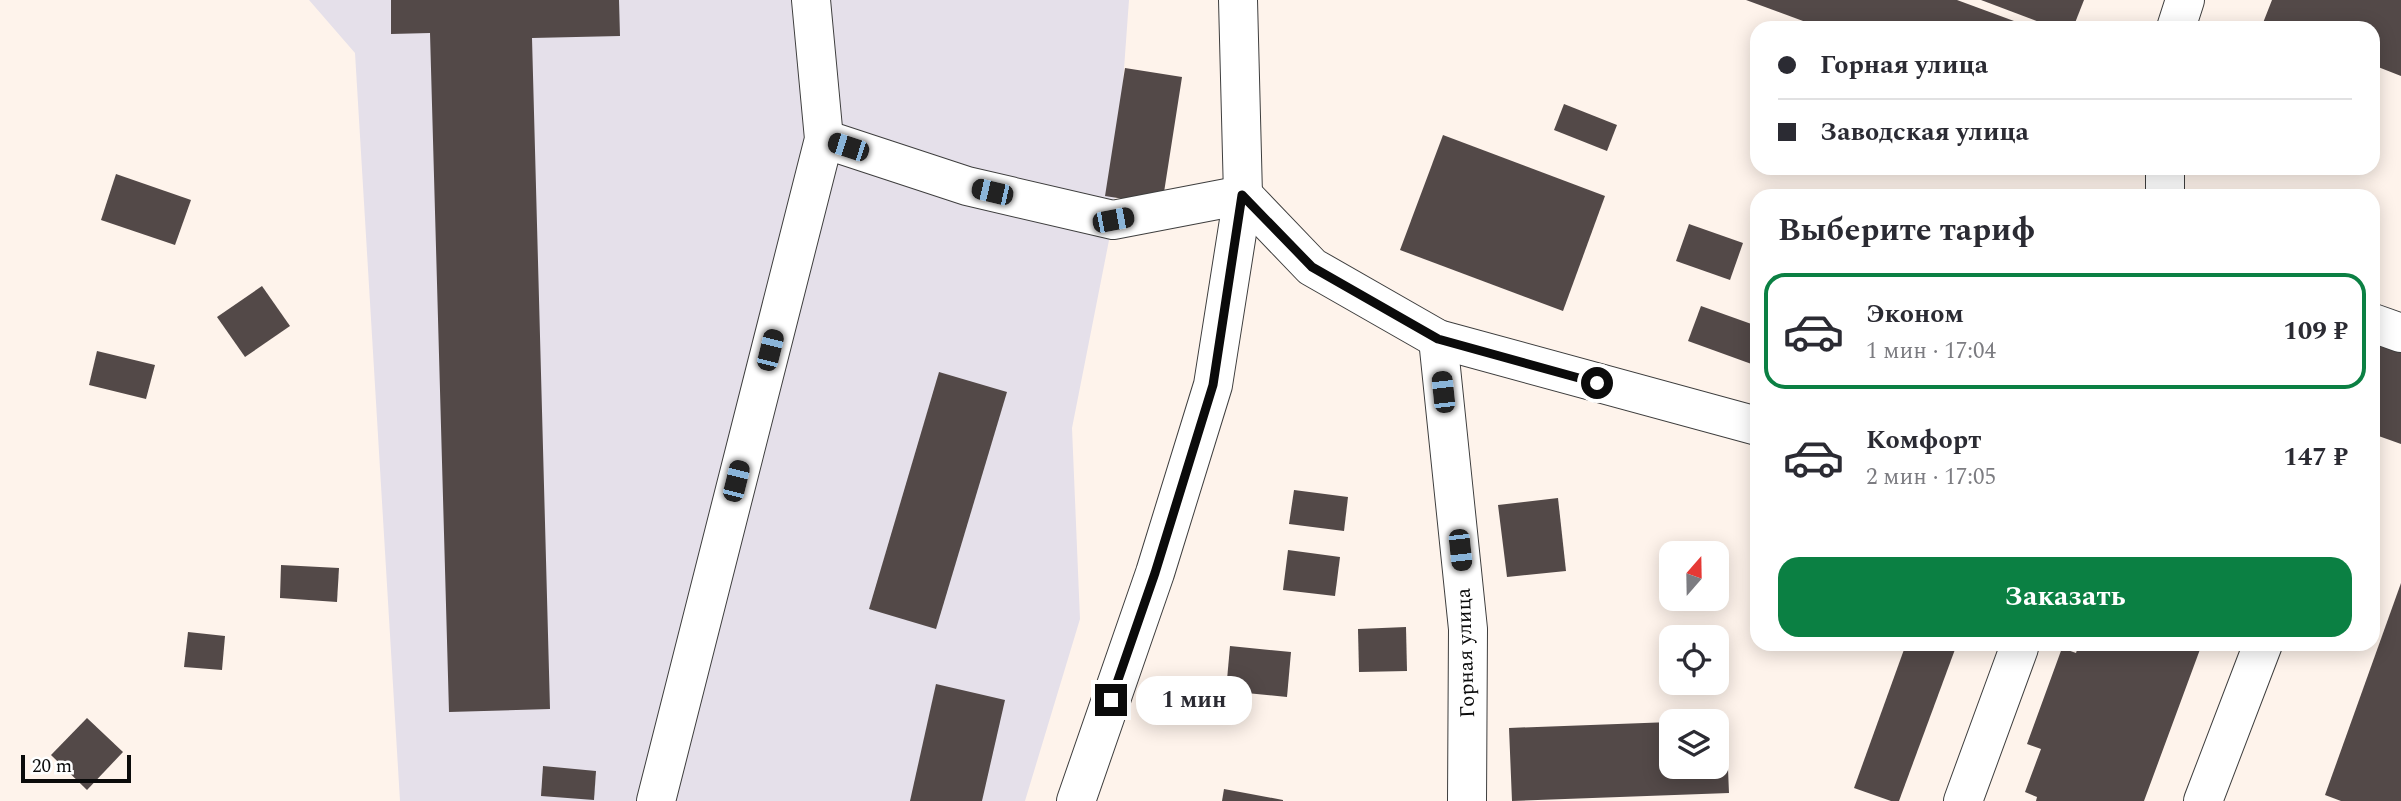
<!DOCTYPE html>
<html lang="ru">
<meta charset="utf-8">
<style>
:root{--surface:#fff;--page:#f7f7f7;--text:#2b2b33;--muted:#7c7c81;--line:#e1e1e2;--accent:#0b8043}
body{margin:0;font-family:Spectral,serif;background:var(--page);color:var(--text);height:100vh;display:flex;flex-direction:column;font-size:26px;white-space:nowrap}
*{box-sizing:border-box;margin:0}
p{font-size:23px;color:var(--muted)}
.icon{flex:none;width:38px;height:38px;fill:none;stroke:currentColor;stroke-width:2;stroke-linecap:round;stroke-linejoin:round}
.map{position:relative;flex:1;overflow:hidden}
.side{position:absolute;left:1750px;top:189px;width:630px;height:462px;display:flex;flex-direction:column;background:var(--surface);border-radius:21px;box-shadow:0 4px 18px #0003}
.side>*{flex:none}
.top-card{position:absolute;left:1750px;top:21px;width:630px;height:154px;border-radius:21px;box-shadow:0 4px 18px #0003;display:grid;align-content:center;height:154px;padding:0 28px;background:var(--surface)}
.needle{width:46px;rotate:20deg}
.fabs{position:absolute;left:1659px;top:541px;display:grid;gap:14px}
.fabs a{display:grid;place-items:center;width:70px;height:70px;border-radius:14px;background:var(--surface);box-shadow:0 4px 18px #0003;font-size:35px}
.scale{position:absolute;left:21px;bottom:18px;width:110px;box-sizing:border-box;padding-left:7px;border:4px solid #0b0b0b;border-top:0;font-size:19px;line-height:24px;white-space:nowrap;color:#0b0b0b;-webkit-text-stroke:5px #fff;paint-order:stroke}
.end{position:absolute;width:32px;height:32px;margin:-16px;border:9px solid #0b0b0b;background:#fff;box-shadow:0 0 0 4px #fff}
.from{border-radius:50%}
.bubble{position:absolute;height:49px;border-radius:21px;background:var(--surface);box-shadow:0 4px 18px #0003;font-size:23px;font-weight:700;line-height:49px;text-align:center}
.car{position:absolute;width:21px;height:42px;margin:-21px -10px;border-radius:9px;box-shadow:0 0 5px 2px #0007;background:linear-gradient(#222 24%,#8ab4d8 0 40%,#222 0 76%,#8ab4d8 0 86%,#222 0)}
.top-card b{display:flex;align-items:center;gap:24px;height:66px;font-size:26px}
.top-card b+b{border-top:2px solid var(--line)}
.top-card i{width:18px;height:18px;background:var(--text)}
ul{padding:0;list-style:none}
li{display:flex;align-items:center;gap:21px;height:116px;margin:0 14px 10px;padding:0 14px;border:4px solid transparent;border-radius:21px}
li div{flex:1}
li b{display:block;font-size:26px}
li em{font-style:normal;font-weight:700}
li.selected{border-color:var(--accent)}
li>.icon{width:63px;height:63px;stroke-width:1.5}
h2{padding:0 28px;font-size:32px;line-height:84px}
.action{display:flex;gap:14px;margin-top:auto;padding:14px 28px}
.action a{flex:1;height:80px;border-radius:21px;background:var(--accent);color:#fff;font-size:28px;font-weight:700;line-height:80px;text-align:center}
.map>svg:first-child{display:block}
.industrial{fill:#e5e0ea}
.building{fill:#534948}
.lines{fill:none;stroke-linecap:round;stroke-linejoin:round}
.minor-casing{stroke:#3e3e3e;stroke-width:40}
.minor{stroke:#fff;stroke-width:38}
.route{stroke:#0b0b0b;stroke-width:9}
.labels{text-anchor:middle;stroke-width:7;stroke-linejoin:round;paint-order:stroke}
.street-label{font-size:21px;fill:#0b0b0b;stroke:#fff}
</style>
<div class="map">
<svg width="2401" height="801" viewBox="0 0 2401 801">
<rect width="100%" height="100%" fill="#fef3eb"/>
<polygon class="industrial" points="309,0 1129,0 1113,220 1072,428 1080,619 1025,801 400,801 355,53"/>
<g class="building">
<polygon points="391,0 619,0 620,36 532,38 550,709 449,712 430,33 391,34"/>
<polygon points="1746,0 1957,0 2033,28 1822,28"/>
<polygon points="1981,0 2084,0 2073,28 2055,28"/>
<polygon points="2272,0 2401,0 2401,76 2373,65 2373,28 2261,28"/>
<polygon points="1125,68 1182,77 1162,205 1105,196"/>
<polygon points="1564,104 1617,125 1607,151 1554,130"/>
<polygon points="1443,135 1605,196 1563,311 1400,250"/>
<polygon points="116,174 191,200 175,245 101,220"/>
<polygon points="1810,189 1828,196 1807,196"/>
<polygon points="1689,224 1743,243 1730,280 1676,261"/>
<polygon points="262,286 290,326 245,357 217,317"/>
<polygon points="1701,306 1757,326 1757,366 1688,341"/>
<polygon points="2373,338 2401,348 2401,444 2373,434"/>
<polygon points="97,351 155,365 146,399 89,385"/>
<polygon points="939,372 1007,392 936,629 869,609"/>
<polygon points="1294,490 1348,497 1344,531 1289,524"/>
<polygon points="1558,498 1566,571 1507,577 1498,505"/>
<polygon points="1288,550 1340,557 1335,596 1283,590"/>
<polygon points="281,565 339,568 337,602 280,598"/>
<polygon points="2401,583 2401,801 2341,801 2325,795"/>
<polygon points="1406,627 1407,671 1359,672 1358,629"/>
<polygon points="188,632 225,636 222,670 184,667"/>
<polygon points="1906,644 1957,644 1899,801 1891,801 1854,788"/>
<polygon points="2079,644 2202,644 2144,801 2036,801 2037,797 2025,792 2041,749 2027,744 2062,648 2076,653"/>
<polygon points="1230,646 1291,652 1287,697 1226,691"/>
<polygon points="936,684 1005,700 982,801 910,801"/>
<polygon points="87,718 123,752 87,790 51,755"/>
<polygon points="1717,720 1726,720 1729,793 1512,801 1509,728 1671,722 1671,766 1717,766"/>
<polygon points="543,766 596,771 594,800 541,796"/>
<polygon points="1224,789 1283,800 1283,801 1222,801"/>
</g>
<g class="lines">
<g class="minor-casing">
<g id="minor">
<polyline points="2176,28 2185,0"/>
<polyline points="824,139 967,186 1113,220 1243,195 1312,267 1438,339 1757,426"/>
<polyline points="2165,196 2165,168"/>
<polyline points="2373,323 2401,333"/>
<polyline points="1438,339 1468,629 1467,801"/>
<polyline points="656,801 824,139 811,0"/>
<polyline points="1076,801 1155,573 1213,385 1243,195 1238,0"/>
<polyline points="1963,801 2019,648"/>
<polyline points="2203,801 2263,644"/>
</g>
</g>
<use href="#minor" class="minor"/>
</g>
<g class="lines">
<polyline class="route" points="1111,700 1155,573 1213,385 1242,195 1312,267 1438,339 1597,383"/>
</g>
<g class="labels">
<g class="street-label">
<text transform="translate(1465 653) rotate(-92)" y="7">Горная улица</text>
</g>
</g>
</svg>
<div class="fabs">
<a><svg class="needle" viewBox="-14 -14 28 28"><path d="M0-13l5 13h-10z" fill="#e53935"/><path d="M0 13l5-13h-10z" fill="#7c7c81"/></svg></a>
<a><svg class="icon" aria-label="locate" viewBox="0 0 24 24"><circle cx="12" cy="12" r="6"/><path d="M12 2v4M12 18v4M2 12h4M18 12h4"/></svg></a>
<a><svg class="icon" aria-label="layers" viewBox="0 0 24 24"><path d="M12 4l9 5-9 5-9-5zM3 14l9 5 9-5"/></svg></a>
</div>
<div class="scale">20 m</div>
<i class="end from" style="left:1597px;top:383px"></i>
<i class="end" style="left:1111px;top:700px"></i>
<div class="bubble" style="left:1136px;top:676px;width:116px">1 мин</div>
<i class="car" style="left:848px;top:147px;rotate:288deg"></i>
<i class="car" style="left:992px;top:192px;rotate:283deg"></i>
<i class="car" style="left:1113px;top:220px;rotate:79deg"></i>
<i class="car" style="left:770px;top:350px;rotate:14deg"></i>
<i class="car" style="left:1443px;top:392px;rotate:354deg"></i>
<i class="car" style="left:736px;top:481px;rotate:14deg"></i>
<i class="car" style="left:1460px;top:550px;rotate:174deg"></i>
<div class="top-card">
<b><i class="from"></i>Горная улица</b>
<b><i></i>Заводская улица</b>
</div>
<section class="side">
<h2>Выберите тариф</h2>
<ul>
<li class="selected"><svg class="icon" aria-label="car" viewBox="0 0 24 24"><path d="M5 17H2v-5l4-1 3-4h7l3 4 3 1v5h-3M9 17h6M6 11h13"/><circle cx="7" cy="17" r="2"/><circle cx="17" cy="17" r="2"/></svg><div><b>Эконом</b><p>1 мин · 17:04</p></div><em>109 ₽</em></li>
<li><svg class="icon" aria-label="car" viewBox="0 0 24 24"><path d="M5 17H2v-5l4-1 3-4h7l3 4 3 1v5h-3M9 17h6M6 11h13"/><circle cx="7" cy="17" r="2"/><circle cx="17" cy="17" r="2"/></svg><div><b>Комфорт</b><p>2 мин · 17:05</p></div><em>147 ₽</em></li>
</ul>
<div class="action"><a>Заказать</a></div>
</section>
</div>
